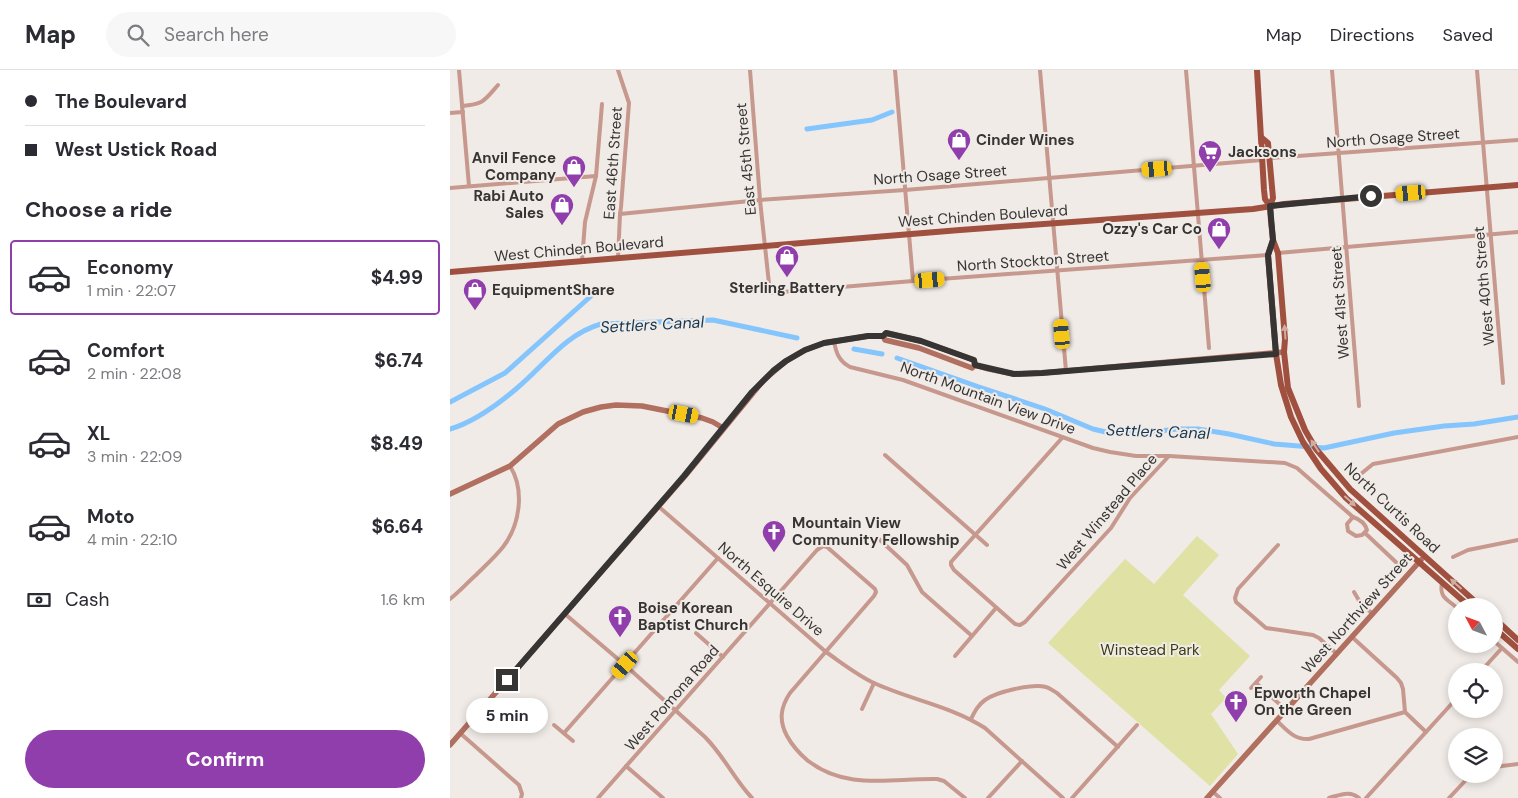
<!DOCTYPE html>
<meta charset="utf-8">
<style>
:root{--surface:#fff;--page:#f7f7f7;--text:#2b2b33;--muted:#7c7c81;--line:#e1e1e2;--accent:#913ead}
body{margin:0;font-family:"DM Sans",sans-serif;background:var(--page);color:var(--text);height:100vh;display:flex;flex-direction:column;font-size:19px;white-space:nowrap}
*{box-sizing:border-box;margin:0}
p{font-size:16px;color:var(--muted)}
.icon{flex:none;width:28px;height:28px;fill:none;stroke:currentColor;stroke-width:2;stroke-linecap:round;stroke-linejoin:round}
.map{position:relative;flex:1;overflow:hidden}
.drawer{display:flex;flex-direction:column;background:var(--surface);width:450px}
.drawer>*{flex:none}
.banner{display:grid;align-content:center;height:110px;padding:0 25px;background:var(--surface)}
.needle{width:32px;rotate:311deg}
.tools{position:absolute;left:998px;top:528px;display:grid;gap:10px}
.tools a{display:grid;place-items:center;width:55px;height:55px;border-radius:50%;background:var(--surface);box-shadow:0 2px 8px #0003;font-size:25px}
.end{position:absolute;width:22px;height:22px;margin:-11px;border:6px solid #373533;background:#fff;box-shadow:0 0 0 2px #fff}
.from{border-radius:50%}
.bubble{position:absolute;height:35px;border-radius:18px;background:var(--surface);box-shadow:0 2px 8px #0003;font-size:16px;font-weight:700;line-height:35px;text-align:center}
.car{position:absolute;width:15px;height:30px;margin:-15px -8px;border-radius:6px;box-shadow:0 0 4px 1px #0007;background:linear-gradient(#f5c518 24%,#345 0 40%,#f5c518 0 76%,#345 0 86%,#f5c518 0)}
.banner b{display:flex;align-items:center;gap:18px;height:48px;font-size:19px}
.banner b+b{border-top:1px solid var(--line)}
.banner i{width:12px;height:12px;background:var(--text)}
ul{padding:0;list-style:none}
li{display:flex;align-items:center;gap:15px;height:75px;margin:0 10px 8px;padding:0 15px;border:2px solid transparent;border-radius:5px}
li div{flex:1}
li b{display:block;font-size:19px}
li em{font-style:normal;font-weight:700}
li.on{border-color:var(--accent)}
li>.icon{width:45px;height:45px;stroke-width:1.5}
h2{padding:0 25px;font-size:22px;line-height:60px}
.pay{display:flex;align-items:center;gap:12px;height:55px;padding:0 25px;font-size:19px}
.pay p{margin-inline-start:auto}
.action{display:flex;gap:10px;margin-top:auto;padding:10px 25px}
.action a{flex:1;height:58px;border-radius:30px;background:var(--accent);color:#fff;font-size:20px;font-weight:700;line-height:58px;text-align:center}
header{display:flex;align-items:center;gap:30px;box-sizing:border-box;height:70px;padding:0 25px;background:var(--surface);border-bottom:1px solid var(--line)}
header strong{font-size:24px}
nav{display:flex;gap:28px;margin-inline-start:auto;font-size:18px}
.search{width:350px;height:45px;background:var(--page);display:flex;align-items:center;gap:12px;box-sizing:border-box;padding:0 18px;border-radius:28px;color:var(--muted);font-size:19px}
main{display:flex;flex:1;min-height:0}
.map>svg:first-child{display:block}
.green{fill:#dfe2a4}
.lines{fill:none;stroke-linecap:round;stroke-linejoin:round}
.canal{stroke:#85c5fd;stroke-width:5}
.street{stroke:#c7988e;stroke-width:4}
.secondary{stroke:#b16f60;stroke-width:5.5}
.primary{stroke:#a0503f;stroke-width:6}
.oneway{fill:#d0ada3}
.route{stroke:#373533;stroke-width:6}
.labels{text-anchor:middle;stroke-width:4;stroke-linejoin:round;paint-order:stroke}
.street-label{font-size:15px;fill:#373533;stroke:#f0ebe6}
.poi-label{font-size:15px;font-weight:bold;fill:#373533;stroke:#f0ebe6;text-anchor:start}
.park-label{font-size:15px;fill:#3a3b0e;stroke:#f0ebe6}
.water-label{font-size:16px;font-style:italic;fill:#153753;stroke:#f0ebe6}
</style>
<header>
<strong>Map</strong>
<div class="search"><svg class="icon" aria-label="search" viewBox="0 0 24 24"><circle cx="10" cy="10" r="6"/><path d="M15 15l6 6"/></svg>Search here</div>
<nav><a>Map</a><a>Directions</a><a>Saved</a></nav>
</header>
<main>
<section class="drawer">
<div class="banner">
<b><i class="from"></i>The Boulevard</b>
<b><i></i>West Ustick Road</b>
</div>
<h2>Choose a ride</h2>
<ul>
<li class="on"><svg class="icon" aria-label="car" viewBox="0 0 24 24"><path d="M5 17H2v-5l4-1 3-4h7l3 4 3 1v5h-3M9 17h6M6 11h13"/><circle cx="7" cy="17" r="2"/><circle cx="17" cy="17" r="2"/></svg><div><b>Economy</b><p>1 min · 22:07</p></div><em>$4.99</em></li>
<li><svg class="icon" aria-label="car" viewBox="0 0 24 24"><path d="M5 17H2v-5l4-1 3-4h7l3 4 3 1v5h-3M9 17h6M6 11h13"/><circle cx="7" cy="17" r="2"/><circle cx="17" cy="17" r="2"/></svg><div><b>Comfort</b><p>2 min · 22:08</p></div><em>$6.74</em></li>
<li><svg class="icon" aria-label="car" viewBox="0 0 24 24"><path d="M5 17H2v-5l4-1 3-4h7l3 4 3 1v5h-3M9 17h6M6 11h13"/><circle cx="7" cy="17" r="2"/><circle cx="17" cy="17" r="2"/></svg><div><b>XL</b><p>3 min · 22:09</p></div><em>$8.49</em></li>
<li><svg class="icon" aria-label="car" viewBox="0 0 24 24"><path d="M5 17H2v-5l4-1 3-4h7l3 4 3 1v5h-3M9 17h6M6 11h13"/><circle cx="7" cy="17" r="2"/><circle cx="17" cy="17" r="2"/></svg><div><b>Moto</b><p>4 min · 22:10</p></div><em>$6.64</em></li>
</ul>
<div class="pay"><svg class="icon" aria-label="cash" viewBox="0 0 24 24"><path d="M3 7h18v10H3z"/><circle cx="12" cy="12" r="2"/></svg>Cash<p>1.6 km</p></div>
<div class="action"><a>Confirm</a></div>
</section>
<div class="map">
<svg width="1068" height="728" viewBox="0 0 1068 728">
<rect width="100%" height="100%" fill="#f0ebe6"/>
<polygon class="green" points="747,466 769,485 733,525 800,586 769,620 776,628 761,644 788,684 760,716 598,573 675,489 704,514"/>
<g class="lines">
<g class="canal">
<polyline points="357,59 422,50 442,42"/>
<polyline points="404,279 432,284"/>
<polyline points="447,288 529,317 595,339 643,359 660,363 691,363 728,359 748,359 779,364 824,374 874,378 944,363 994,356 1024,354 1068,347"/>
<polyline points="0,332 55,303 141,226 142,223"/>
<path d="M0 359C24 352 47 335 66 319 94 296 115 264 151 254L263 250 347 268"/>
</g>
<g class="street">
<polyline points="9,0 19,116"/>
<polyline points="300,0 310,130 320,223 463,211 818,185"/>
<polyline points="445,0 463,211"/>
<polyline points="590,0 616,301"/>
<polyline points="736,0 759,278"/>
<polyline points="882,0 909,336"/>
<polyline points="1027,0 1053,313"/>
<path d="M12 36C34 34 34 31 48 15"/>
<polyline points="0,43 13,42"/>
<polyline points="820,88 1068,70"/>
<polyline points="0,118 146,106"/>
<polyline points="170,144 310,130 455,120 812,90"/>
<polyline points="828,183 1068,162"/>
<polyline points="168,189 170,144 171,137 179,33 168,0"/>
<polyline points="132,191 135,152 146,106 152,34"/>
<path d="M384 271C386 283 389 291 400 297L453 310 643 378 660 382 686 386H719L835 393 847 398 903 447"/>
<polyline points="612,368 501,492 501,495 504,500 565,554 570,555 575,552 661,458 680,428 719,386"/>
<polyline points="435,385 537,475"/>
<polyline points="912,403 923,394 1068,367"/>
<path d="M208 436 376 582C392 593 407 605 424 613 461 630 501 636 535 658L613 728"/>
<path d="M903 447C909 449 915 453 917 460L912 465 906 466 898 461 897 454Z"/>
<polyline points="915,463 949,495"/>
<polyline points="429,469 457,495 472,522 522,566"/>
<polyline points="828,475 788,519 785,528 786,532 816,558 863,565 869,568 887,584"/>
<polyline points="1003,487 1018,480 1068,470"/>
<path d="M992 513C989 527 997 529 1006 537"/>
<polyline points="904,522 911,534 923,544"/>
<path d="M0 529C9 522 17 513 26 505 35 496 45 487 53 477 70 455 75 420 60 396"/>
<path d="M115 544 175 595 255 667C274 686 284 709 302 728"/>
<polyline points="246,563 273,587"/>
<polyline points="902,567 947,608 951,613 953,619 955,642 976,662"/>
<polyline points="1044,571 1068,592"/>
<polyline points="505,586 546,538"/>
<polyline points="1031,601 1052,578"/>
<polyline points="806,613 836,640"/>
<polyline points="801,618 811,607"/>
<polyline points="412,639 424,613"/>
<path d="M521 649C525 641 528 635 535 630 546 622 583 613 596 617 600 618 603 621 607 623L668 677"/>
<path d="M826 650C837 660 844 670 859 669L955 642"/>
<polyline points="104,655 123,671"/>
<polyline points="10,663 69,715 72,724 71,728"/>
<polyline points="114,663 268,488"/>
<polyline points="176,696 213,728"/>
<polyline points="1044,697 1068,694"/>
<polyline points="763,722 770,728"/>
<path d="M148 728 367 480 373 476 377 477 425 519 426 522 424 526 340 623C330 638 329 651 337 666 342 675 350 684 357 690 396 721 441 708 487 709L494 711 515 728"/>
<polyline points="538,728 572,691"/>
<polyline points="622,728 687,655"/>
<path d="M879 728C890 725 900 720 909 728"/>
<polyline points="916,728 1006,629"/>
<polyline points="999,728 1015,711 1024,704"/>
</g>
<g class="secondary">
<polyline points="433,266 435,270 469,278 522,298 525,295 539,299 564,304 592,303 834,282"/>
<polyline points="0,424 60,396 108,354 133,342 151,337 166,335 192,336 252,348 263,352 273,358"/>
<polyline points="0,675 235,406 313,311 336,291 355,280 374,273 418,266 433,266 436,263 471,271 524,290 525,295"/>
<polyline points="757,728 971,490"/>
</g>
<g class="primary">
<polyline points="807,0 814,120 815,129 820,136"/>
<polyline points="812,68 818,73 823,128 820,136 821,151 823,170 828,183 835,269 834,282 838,318 855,360 866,379 900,419 1030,536"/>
<polyline points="823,170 818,185 826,284 831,315 841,347 853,372 871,399 896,428 1019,536"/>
<polyline points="0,202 510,160 803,139 834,134 1068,115"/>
<polyline points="1044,548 1068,570"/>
<polyline points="1044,558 1068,579"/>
</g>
</g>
<defs><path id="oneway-solid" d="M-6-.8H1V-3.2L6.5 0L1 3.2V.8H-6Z" transform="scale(1.25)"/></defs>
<g class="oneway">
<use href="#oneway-solid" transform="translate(835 262) rotate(-94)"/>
<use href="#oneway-solid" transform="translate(865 376) rotate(-123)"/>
<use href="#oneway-solid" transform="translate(900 431) rotate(42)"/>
<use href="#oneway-solid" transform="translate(1006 514) rotate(-138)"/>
</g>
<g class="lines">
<polyline class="route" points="57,610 234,406 302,322 323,301 336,291 355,280 374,273 418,266 433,266 436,263 471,271 524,290 525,295 564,304 592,303 826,284 818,185 823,170 820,136 921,126"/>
</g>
<defs>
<g id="shop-pin" transform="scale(1.25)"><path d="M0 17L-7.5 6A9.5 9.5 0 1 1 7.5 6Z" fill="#913ead" stroke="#f0ebe6"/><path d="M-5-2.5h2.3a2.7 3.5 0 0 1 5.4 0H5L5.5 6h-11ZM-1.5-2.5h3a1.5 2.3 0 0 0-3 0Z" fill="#fff"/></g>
<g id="supermarket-pin" transform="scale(1.25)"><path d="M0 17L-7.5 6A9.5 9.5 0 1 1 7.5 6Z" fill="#913ead" stroke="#f0ebe6"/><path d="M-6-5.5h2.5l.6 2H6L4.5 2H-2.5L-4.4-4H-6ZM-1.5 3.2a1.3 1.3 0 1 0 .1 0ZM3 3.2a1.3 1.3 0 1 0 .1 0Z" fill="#fff"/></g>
<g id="church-pin" transform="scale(1.25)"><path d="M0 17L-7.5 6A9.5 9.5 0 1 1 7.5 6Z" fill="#913ead" stroke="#f0ebe6"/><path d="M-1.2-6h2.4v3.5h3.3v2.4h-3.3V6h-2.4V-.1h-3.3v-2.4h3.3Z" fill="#fff"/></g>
</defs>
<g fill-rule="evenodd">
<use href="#shop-pin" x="509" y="70"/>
<use href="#supermarket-pin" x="760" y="82"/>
<use href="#shop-pin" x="124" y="97"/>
<use href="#shop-pin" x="112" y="135"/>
<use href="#shop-pin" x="769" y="159"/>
<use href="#shop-pin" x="337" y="187"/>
<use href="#shop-pin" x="25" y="220"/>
<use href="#church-pin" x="324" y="462"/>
<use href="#church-pin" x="170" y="547"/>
<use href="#church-pin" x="786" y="632"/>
</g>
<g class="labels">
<g class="street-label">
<text transform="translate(943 68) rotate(-4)" y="5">North Osage Street</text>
<text transform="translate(296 89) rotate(-95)" y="5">East 45th Street</text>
<text transform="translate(163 93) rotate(-86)" y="5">East 46th Street</text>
<text transform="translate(490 105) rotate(-4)" y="5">North Osage Street</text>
<text transform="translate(533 146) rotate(-4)" y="5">West Chinden Boulevard</text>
<text transform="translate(129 179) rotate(-5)" y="5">West Chinden Boulevard</text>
<text transform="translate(583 191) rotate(-4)" y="5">North Stockton Street</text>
<text transform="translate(1034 216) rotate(-95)" y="5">West 40th Street</text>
<text transform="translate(890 233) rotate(-94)" y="5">West 41st Street</text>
<text transform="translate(538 328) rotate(20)" y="5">North Mountain View Drive</text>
<text transform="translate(942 438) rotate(43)" y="5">North Curtis Road</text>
<text transform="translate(657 442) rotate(-50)" y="5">West Winstead Place</text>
<text transform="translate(321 519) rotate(41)" y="5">North Esquire Drive</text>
<text transform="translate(907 543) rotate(-48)" y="5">West Northview Street</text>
<text transform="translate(222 628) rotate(-49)" y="5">West Pomona Road</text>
</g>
<g class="poi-label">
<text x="526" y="75">Cinder Wines</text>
<text x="778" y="87">Jacksons</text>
<text x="106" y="93" text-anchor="end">Anvil Fence<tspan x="106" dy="17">Company</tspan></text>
<text x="94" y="131" text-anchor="end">Rabi Auto<tspan x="94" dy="17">Sales</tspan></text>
<text x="752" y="164" text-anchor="end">Ozzy's Car Co</text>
<text x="337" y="223" text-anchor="middle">Sterling Battery</text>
<text x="42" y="225">EquipmentShare</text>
<text x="342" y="458">Mountain View<tspan x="342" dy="17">Community Fellowship</tspan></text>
<text x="188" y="543">Boise Korean<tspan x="188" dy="17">Baptist Church</tspan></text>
<text x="804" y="628">Epworth Chapel<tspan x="804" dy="17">On the Green</tspan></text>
</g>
<g class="park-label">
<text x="700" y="585">Winstead Park</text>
</g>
<g class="water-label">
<text transform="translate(202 254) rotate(-3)" y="6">Settlers Canal</text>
<text transform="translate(708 361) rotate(2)" y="6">Settlers Canal</text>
</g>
</g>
</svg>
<div class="tools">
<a><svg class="needle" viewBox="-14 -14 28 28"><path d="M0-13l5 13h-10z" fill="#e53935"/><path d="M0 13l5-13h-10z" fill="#7c7c81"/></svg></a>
<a><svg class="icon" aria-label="locate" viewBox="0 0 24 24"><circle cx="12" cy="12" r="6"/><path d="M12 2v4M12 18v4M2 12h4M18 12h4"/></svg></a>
<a><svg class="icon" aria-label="layers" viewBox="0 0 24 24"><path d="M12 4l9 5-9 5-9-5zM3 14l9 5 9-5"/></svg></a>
</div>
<i class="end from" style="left:921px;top:126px"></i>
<i class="end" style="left:57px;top:610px"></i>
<div class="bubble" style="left:16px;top:628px;width:82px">5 min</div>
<i class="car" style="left:707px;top:99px;rotate:265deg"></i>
<i class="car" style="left:961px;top:123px;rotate:265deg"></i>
<i class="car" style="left:753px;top:207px;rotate:355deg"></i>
<i class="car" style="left:480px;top:210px;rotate:85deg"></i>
<i class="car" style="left:612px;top:264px;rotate:355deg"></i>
<i class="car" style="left:234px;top:344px;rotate:101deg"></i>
<i class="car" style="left:175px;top:595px;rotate:221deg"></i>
</div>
</main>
